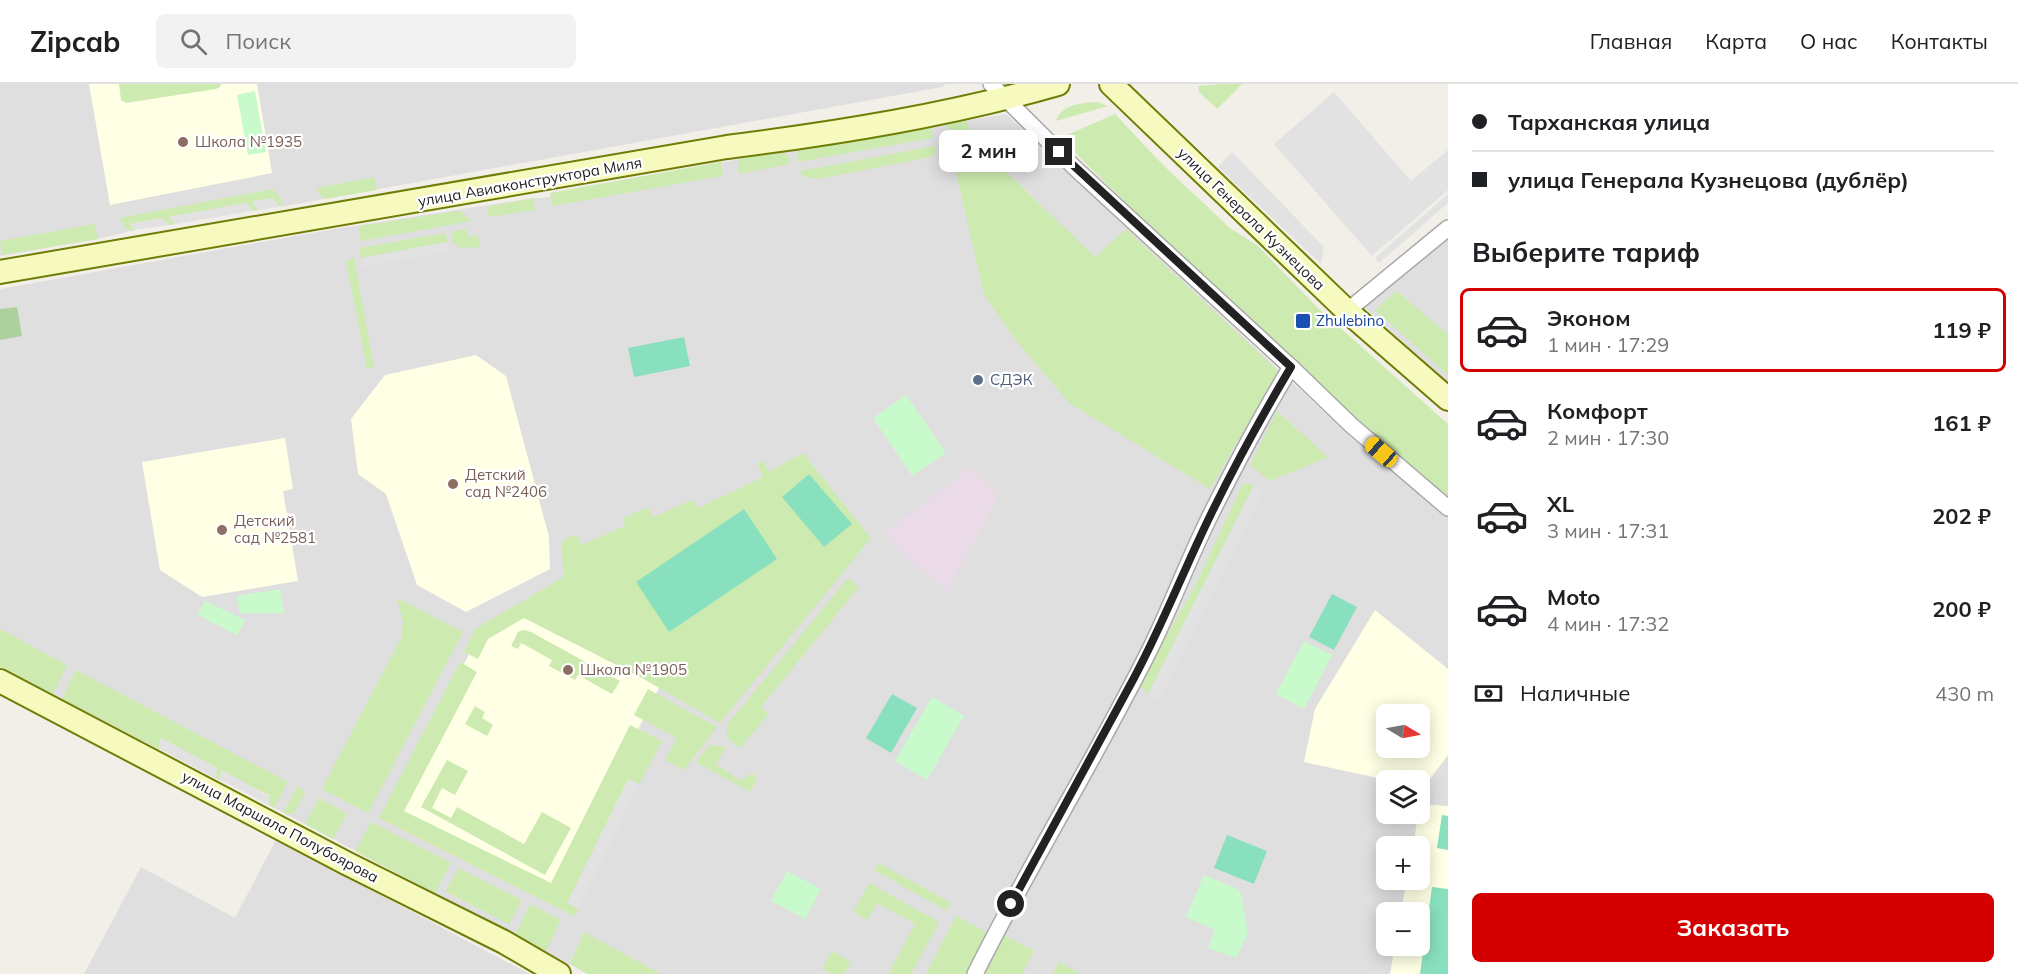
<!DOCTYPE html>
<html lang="ru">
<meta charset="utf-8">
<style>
:root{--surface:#fff;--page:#f2f2f2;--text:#202124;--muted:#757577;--line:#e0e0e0;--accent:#d40000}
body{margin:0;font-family:Mulish,sans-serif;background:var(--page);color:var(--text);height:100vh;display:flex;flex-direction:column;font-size:22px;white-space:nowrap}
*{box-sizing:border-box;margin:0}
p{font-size:20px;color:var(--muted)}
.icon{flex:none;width:33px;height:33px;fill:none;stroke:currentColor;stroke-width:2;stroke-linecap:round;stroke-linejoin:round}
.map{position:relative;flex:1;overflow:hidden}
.side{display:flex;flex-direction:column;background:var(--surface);width:570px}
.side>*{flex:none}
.top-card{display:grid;align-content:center;height:132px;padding:0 24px;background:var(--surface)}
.needle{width:39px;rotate:100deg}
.fabs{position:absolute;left:1376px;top:620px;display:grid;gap:12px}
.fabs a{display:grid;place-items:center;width:54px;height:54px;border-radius:9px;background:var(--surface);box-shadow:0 3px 15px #0003;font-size:30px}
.end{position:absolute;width:27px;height:27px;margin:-14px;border:8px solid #222;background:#fff;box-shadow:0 0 0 3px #fff}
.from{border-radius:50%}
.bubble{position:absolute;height:42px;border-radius:9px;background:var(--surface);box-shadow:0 3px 15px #0003;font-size:20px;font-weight:700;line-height:42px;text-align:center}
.car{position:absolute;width:18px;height:36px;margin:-18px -9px;border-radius:8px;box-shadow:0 0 4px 2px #0007;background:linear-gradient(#f5c518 24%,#345 0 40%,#f5c518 0 76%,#345 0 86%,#f5c518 0)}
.top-card b{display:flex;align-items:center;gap:21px;height:57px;font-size:22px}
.top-card b+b{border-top:2px solid var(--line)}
.top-card i{width:15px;height:15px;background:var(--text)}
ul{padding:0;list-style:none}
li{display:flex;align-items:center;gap:18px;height:84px;margin:0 12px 9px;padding:0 12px;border:3px solid transparent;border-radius:9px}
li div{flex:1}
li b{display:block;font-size:22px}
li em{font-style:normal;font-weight:700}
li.active{border-color:var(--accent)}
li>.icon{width:54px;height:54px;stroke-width:1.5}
h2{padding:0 24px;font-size:27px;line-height:72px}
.pay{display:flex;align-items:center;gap:15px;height:66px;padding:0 24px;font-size:22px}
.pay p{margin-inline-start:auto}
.primary-button{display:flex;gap:12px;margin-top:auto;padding:12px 24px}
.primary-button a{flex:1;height:69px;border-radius:9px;background:var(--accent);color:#fff;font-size:24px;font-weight:700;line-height:69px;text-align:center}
header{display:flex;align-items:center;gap:36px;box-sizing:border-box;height:84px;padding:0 30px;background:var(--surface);border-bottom:2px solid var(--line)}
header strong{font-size:28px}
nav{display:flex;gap:33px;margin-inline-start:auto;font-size:21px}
.search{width:420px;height:54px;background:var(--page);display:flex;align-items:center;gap:15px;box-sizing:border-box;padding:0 21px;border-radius:9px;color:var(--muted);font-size:22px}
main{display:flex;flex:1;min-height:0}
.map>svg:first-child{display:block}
.residential{fill:#e0dfdf;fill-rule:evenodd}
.industrial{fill:#ebdbe8}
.education{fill:#ffffe5;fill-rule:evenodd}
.grass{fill:#cdebb0}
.forest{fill:#add19e}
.park{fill:#c8facc}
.pitch{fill:#88e0be}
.parking{fill:#e2e2e2}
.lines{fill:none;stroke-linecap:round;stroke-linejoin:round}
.street-casing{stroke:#a9a9a9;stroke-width:18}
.secondary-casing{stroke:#707d05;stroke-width:26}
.street{stroke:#fff;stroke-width:15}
.secondary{stroke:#f7fabf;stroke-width:22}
.route{stroke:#222;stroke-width:8}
.education-dot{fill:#8d6e63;stroke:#fff;stroke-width:2}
.transit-dot{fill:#1a4fb4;stroke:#fff;stroke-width:2}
.service-dot{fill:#5c6f8a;stroke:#fff;stroke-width:2}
.labels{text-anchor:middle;stroke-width:4.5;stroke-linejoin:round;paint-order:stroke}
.education-label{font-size:15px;fill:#785e54;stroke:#fff;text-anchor:start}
.street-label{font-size:15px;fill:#222;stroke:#fff}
.transit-label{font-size:15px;fill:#164399;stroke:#fff;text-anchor:start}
.service-label{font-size:15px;fill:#4e5e75;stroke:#fff;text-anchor:start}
</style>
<header>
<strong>Zipcab</strong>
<div class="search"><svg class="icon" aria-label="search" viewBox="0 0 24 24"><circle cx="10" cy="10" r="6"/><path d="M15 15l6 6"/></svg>Поиск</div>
<nav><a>Главная</a><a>Карта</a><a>О нас</a><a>Контакты</a></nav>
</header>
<main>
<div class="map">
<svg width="1448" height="890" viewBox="0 0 1448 890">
<rect width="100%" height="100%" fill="#f2efe9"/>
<g class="residential">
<polygon points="0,0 945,0 942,3 280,123 272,114 252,118 258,126 252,127 246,119 169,133 175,140 169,141 162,134 130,140 135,146 98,155 0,172"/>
<path d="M1006 30 1346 349 1448 432V890H588L269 721V711L221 687 220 696 215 694 217 684 161 654 159 665 0 583V205L329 146 533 114H544L740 75 753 69 771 67 784 68ZM1386 630H1419V663H1386ZM1386 696H1419V729H1386ZM1386 762H1419V795H1386ZM1386 828H1419V861H1386Z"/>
<polygon points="1448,152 1448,298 1364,223"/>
<polygon points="276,756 503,876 530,890 84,890 141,783 235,834"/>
</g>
<polygon class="industrial" points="971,384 998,411 947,508 907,473 885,449"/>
<g class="education">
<polygon points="89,0 257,0 272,89 110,121"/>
<polygon points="476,271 506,292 549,453 550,485 466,528 417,501 386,410 358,390 351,335 385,291"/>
<polygon points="285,354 293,405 283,407 298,497 202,513 160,486 142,378"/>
<polygon points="568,503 664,594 557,806 388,722 481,548"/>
<path d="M1375 526 1448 585V671L1430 695 1419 697 1387 696 1304 678 1315 625ZM1386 630H1419V663H1386Z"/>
<polygon points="1420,720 1448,722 1448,890 1390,890 1395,861 1419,861 1419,828 1401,828 1407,795 1419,795 1419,762 1413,762"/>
</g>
<g class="grass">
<polygon points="119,0 221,0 220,3 216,5 126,19 121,16"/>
<polygon points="1223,0 1242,0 1217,25 1199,8 1198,2"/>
<path d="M1097 18 1108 22 1056 37C1062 20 1081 19 1097 18Z"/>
<polygon points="1115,30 1163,81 1230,144 1258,162 1317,223 1448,340 1448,414 1331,312 1186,178 1060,54"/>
<polygon points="966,36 970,48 953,51 945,40"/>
<polygon points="931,42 933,54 798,78 796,65"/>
<polygon points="976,59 1095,173 1126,145 1278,287 1210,405 1069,319 1015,255 984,211 951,66"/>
<polygon points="935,62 935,69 931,73 818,95 802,92 800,87"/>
<polygon points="771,67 784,68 789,73 790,80 739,90 738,84 740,75 753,69"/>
<polygon points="721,78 723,92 552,122 550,109"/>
<polygon points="374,93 377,106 325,115 318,109 317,104"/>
<path d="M273 105 282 116 280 123 272 114 252 118 258 126 252 127 246 119 169 133 175 140 169 141 162 134 130 140 135 146C126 149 123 140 119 134Z"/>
<polygon points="533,114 535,126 489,133 487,123"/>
<polygon points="460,127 472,137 361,157 359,142"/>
<polygon points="95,140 98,155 2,171 0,157"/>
<polygon points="467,145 468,153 478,151 480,163 461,164 453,159 451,148"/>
<polygon points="446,149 447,158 361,174 359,164"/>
<polygon points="354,173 374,284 367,285 346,178"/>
<polygon points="1397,207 1448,251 1448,291 1375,226"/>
<polygon points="1277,327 1328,373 1270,397 1250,381"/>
<polygon points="803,369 871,454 720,639 642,594 524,534 488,555 478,575 464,568 475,545 564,493 561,458 576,450 582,461 625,442 623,434 648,423 653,433 692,416 698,424 763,393 757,379 763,377 769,388"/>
<polygon points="1243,399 1254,401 1148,610 1139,601 1196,500"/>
<polygon points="848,494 859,503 761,623 769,630 740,664 727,653 727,641"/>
<polygon points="397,514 463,548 368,729 322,705 401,554 403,538"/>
<polygon points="0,545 67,581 53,610 0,583"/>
<polygon points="524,546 531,548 620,597 612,610 578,591 575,596 549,582 552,576 521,559 518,565 511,562 518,548"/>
<polygon points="460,578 477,588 404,727 551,799 630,641 662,657 639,700 629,695 567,819 578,825 574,832 379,734"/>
<polygon points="76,586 288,698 274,724 269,721 269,711 221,687 220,696 215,694 217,684 161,654 159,665 62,615"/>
<polygon points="648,605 717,643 684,686 665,676 677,654 634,631"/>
<polygon points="475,622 485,628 482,634 493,641 487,652 465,640"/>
<polygon points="709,661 726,663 716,680 741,697 752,689 757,694 750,708 696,678"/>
<polygon points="447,676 468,687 455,711 442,704 432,724 451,734 457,723 524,760 542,728 571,744 545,791 421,723"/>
<polygon points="297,703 306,708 294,729 289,730 283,729"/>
<polygon points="319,714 347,730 333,755 305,740"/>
<polygon points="371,738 451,779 435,809 355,767"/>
<polygon points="879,779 951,819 947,827 874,786"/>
<polygon points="459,784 522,816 509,840 445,807"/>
<polygon points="869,799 939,838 911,890 888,890 915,840 877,819 868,836 853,828"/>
<polygon points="530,820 561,836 546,867 515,851"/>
<polygon points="956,832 990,850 969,890 926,890"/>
<polygon points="584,848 661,890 588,890 570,880"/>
<polygon points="1004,851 1034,867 1022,890 984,890"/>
<polygon points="832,867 851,878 844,890 832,890 822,884"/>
<polygon points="1059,878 1081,890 1053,890"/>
</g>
<polygon class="forest" points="17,223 22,252 0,256 0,225"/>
<g class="park">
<polygon points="255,7 266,68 248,71 237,11"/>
<polygon points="906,311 946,369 912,392 873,334"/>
<polygon points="280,505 284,529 240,529 237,512"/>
<polygon points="205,517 245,536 237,551 198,531"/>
<polygon points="1304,557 1332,571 1304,625 1276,610"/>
<polygon points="932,613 964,632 927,696 895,677"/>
<polygon points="787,787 821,805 805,835 771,817"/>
<polygon points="1204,791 1240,806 1248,849 1236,874 1208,864 1215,846 1186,833"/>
</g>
<g class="pitch">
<polygon points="684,253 690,282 634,293 628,264"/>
<polygon points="809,390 852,440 824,463 782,413"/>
<polygon points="744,425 777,475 669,548 636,498"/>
<polygon points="1332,510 1357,523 1334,566 1309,553"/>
<polygon points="892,610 917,624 891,669 866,654"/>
<polygon points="1442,731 1448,732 1448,766 1437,764"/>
<polygon points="1227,751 1267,767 1254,800 1214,784"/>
<polygon points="1432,803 1448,805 1448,890 1420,890"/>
</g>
<g class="parking">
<polygon points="1334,8 1411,97 1448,66 1448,106 1372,172 1274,60"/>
<polygon points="1232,68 1324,163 1321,180 1218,83"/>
<polygon points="1448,110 1448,119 1379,179 1375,174"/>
<polygon points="272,114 280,123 258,126 252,118"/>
<polygon points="246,119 252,127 175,140 168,133"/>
<polygon points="162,134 169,141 135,146 130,140"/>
<polygon points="447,158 449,168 362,183 361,174"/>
<polygon points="1254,401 1264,406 1160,617 1148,610"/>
<polygon points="161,654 217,684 215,694 159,665"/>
<polygon points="222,686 269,712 269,721 220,696"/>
<polygon points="628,695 639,700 578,825 567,819"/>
</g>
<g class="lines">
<g class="street-casing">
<g id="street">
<polyline points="991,0 1075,84 1291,283 1351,341 1448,424"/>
<polyline points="1347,227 1448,144"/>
<path d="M975 890C1030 779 1096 674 1151 563 1173 518 1190 471 1213 426 1237 378 1263 329 1291 283"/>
</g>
</g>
<g class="secondary-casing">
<g id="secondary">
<polyline points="1111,0 1347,227 1448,315"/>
<path d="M0 188 727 63C838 49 950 31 1058 0"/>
<polyline points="0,597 346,779 504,858 559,890"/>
</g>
</g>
<use href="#street" class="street"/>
<use href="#secondary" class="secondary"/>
</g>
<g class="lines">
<path class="route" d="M1011 820 1134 594C1163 540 1185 483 1212 428 1236 379 1263 330 1291 283L1059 68"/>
</g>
<g class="education-dot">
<circle cx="183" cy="58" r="6"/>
<circle cx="453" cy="400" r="6"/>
<circle cx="222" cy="446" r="6"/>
<circle cx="568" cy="586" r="6"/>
</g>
<rect class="transit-dot" x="1295" y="229" width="16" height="16" rx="3"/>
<circle class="service-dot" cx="978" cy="296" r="6"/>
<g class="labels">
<g class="education-label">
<text x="195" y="63">Школа №1935</text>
<text x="465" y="396">Детский<tspan x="465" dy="17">сад №2406</tspan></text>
<text x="234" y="442">Детский<tspan x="234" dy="17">сад №2581</tspan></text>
<text x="580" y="591">Школа №1905</text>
</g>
<g class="street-label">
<text transform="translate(530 98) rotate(-10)" y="5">улица Авиаконструктора Миля</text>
<text transform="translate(1251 135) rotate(44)" y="5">улица Генерала Кузнецова</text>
<text transform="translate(280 743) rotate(28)" y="5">улица Маршала Полубоярова</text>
</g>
<g class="transit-label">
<text x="1316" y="242">Zhulebino</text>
</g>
<g class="service-label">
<text x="990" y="301">СДЭК</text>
</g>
</g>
</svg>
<div class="fabs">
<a><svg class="needle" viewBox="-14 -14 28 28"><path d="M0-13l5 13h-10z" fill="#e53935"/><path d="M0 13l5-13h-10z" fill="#757577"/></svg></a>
<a><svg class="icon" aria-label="layers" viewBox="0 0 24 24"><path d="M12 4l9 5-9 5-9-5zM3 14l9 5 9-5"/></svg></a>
<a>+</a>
<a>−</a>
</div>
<i class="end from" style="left:1011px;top:820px"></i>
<i class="end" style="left:1059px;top:68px"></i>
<div class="bubble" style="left:939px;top:46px;width:99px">2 мин</div>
<i class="car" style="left:1381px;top:368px;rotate:311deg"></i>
</div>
<section class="side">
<div class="top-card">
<b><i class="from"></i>Тарханская улица</b>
<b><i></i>улица Генерала Кузнецова (дублёр)</b>
</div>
<h2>Выберите тариф</h2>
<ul>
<li class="active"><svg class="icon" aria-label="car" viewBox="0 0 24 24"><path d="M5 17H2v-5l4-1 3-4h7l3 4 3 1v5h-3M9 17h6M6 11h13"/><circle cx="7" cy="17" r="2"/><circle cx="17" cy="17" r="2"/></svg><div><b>Эконом</b><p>1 мин · 17:29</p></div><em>119 ₽</em></li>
<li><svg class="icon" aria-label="car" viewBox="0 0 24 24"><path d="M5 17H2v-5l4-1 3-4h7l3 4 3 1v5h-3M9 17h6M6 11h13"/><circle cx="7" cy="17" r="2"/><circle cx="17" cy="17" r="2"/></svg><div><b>Комфорт</b><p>2 мин · 17:30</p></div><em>161 ₽</em></li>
<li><svg class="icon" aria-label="car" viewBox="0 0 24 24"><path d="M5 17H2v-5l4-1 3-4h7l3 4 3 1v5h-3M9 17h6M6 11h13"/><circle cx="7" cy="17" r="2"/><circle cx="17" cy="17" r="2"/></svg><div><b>XL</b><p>3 мин · 17:31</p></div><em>202 ₽</em></li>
<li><svg class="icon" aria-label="car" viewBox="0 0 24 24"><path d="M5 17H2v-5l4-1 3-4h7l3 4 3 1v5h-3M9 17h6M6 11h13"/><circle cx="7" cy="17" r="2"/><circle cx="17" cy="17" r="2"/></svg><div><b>Moto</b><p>4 мин · 17:32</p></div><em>200 ₽</em></li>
</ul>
<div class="pay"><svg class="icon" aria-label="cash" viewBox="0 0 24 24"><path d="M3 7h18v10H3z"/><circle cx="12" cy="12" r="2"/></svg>Наличные<p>430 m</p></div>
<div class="primary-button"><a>Заказать</a></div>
</section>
</main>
